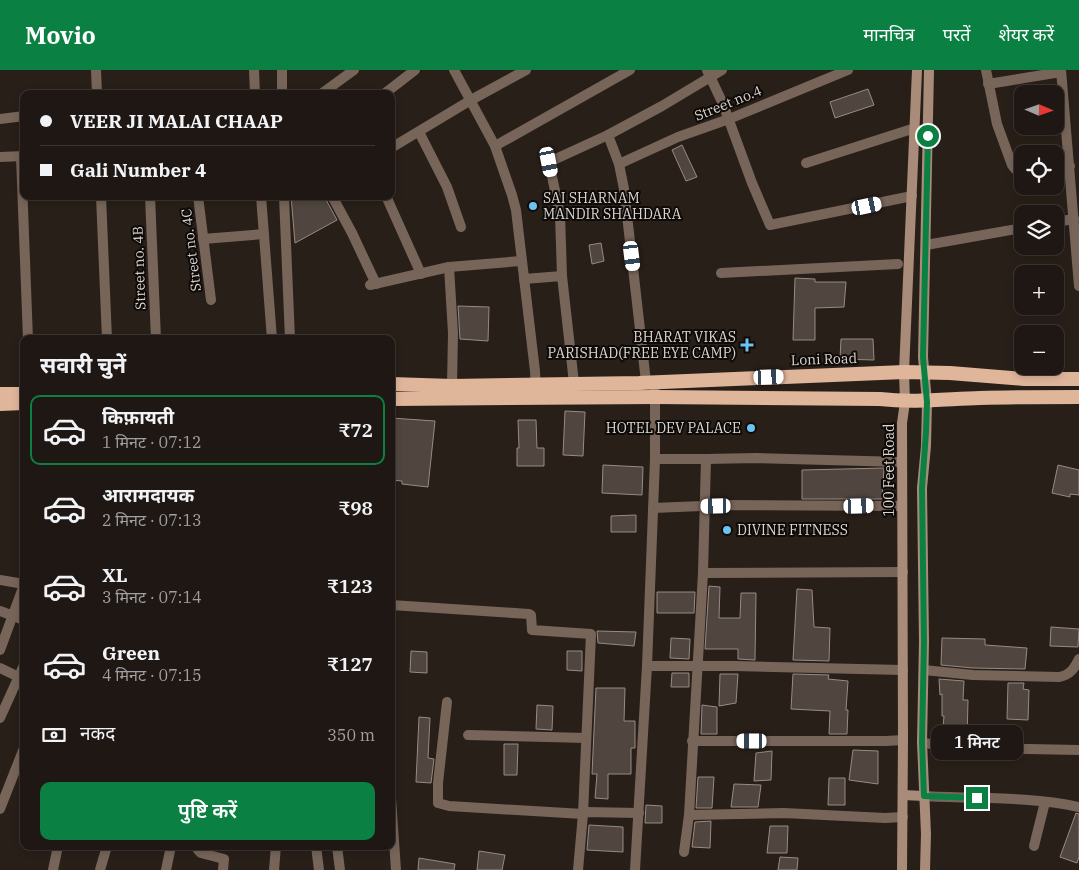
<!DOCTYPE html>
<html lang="hi">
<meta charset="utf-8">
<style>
:root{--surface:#1f1713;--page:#27201c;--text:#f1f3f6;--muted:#a19fa0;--line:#3c3633;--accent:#0b8043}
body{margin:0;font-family:"IBM Plex Serif","Noto Sans Devanagari",serif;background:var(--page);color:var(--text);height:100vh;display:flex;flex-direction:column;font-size:19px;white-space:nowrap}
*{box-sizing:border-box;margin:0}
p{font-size:16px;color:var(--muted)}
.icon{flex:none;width:28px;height:28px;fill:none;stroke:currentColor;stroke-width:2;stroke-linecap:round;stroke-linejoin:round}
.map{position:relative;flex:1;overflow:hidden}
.sheet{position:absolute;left:20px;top:265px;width:375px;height:515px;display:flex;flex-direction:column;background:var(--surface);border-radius:10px;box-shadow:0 2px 8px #0003,0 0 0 1px var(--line)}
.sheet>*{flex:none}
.top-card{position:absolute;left:20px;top:20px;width:375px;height:110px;border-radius:10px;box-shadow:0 2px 8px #0003,0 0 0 1px var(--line);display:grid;align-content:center;height:110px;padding:0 20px;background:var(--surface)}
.needle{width:32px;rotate:92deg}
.fabs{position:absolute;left:1014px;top:15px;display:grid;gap:10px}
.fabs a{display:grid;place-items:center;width:50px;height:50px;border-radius:10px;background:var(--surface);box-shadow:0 2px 8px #0003,0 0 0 1px var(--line);font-size:25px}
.end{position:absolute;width:22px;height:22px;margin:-11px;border:6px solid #0b8043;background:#fff;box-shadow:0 0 0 2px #fff}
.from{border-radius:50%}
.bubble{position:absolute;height:35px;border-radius:10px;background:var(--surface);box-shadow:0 2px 8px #0003,0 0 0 1px var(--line);font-size:16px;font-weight:600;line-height:35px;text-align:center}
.car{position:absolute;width:15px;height:30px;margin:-15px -8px;border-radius:6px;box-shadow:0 0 4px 1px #0007;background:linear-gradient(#fff 24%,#345 0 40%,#fff 0 76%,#345 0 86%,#fff 0)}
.top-card b{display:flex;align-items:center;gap:18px;height:48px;font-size:19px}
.top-card b+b{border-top:1px solid var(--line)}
.top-card i{width:12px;height:12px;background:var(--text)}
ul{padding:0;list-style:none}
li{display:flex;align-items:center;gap:15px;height:70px;margin:0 10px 8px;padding:0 10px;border:2px solid transparent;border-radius:10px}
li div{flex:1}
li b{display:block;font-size:19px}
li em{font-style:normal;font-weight:600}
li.current{border-color:var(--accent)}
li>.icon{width:45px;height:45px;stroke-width:1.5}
h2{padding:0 20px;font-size:22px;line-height:60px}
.pay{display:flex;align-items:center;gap:12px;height:55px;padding:0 20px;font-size:19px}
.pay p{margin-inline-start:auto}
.cta{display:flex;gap:10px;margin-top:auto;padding:10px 20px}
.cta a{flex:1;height:58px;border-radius:10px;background:var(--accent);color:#fff;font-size:20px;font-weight:600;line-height:58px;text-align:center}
header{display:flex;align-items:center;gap:30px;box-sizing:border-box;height:70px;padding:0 25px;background:var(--accent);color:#fff}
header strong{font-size:24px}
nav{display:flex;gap:28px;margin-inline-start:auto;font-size:18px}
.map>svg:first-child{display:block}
.building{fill:#50463f;stroke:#978b84}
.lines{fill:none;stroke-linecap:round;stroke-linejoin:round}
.minor{stroke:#776559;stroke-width:10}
.secondary{stroke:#a88b78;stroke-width:10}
.trunk{stroke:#e0b69b;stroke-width:14}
.route{stroke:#0b8043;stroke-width:6}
.poi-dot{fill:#6cc3f2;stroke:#0e0a08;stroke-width:2}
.labels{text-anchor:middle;stroke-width:4;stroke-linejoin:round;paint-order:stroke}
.street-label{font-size:14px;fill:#dbd5d0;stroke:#0e0a08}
.poi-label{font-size:14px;fill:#dbd5d0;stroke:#0e0a08;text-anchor:start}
</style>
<header>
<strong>Movio</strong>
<nav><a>मानचित्र</a><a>परतें</a><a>शेयर करें</a></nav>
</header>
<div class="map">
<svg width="1079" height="800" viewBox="0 0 1079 800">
<rect width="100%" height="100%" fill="#291f19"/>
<g class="building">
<polygon points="868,19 874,35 835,48 830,32"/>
<polygon points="682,75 697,107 686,111 672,80"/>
<polygon points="291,126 324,126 337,150 295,173"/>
<polygon points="601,173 604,191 592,194 589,175"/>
<polygon points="795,208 815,209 815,212 846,212 844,237 815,238 815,270 793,270"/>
<polygon points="458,236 489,237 488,271 460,269"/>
<polygon points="841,269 873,269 874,290 840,289"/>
<polygon points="565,341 585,342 583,386 563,385"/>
<polygon points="391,348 435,351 428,417 402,414 402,411 391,410"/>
<polygon points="518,350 536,350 537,378 544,378 544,396 517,396 517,378 519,378"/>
<polygon points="603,395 643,397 642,425 602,423"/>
<polygon points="1058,395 1079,400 1079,425 1070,424 1070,427 1052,423"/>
<polygon points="884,398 882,429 802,429 802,400"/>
<polygon points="636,445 636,462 611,462 611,446"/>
<polygon points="709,516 720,517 719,548 740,548 741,523 756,523 755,590 738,589 738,579 705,579"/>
<polygon points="797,519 812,520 814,557 830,558 829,591 793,590"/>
<polygon points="657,522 695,522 694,543 657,543"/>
<polygon points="1051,557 1079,559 1078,577 1050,576"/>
<polygon points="597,561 636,562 634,576 598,573"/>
<polygon points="671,568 690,569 689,589 670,588"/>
<polygon points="942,568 985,569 985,575 1027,578 1025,599 973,598 941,595"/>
<polygon points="411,581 427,582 427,603 410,602"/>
<polygon points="567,581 582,581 582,601 567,600"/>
<polygon points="672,603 689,603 689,617 671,617"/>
<polygon points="720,604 738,604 736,633 719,636"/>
<polygon points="793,604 829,605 828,609 848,611 846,640 848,640 847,664 829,664 830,641 791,639"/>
<polygon points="939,609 964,611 963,630 968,630 967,670 942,669 944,646 942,646 942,624 940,625"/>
<polygon points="1008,613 1024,613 1023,619 1029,620 1028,650 1007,649"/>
<polygon points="596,618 625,618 624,651 635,651 635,678 631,678 631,704 608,704 608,729 595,728 597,704 592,704"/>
<polygon points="537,635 553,636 552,660 536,659"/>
<polygon points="702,635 717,637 717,664 701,664"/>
<polygon points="419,647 430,648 428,688 434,689 431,713 416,712"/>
<polygon points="504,674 518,674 517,705 504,705"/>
<polygon points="853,680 878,681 878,714 849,710"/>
<polygon points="772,681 771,710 754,711 756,683"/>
<polygon points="698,707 714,707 712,738 696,738"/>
<polygon points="829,708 845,708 845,735 828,735"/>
<polygon points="734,714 761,715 758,737 731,737"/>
<polygon points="646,735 662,736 662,753 645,753"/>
<polygon points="1076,743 1079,744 1079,787 1077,793 1060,787"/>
<polygon points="711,751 710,778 692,777 695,752"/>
<polygon points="589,755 623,757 623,782 587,780"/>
<polygon points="770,756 788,756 787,783 767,783"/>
<polygon points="479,781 505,785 502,800 477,800"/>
<polygon points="780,787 798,788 797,800 778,800"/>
<polygon points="419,788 455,794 454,800 418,800"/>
</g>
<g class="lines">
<g class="minor">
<polyline points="96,0 97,24"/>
<polyline points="254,0 255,24"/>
<polyline points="282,0 282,24"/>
<polyline points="454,0 495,76 512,125 516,140 535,301 536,322"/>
<polyline points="707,0 723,34 752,113 770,155 912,126"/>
<polyline points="986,0 997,54 1012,95 1015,99 1022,99"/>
<polyline points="1061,0 1079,216"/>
<polyline points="988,14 1061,2"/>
<polyline points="321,24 354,0"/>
<polyline points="384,24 415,0"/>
<polyline points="0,49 24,46"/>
<polyline points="419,62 447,117 461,157"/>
<polyline points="608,65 619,94 624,119 646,312"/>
<polyline points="495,76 630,0"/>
<polyline points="391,78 471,30 526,0"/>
<polyline points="21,86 28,269"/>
<polyline points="0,87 24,86"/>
<polyline points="806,93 915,58"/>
<polyline points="619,94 678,67 729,49 848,0"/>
<polyline points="1055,97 1070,96"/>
<polyline points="101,126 107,269"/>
<polyline points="150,126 156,269"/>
<polyline points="198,126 211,230"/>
<polyline points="261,126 272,269"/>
<polyline points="284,126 290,269"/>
<polyline points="332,126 352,163 376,214"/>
<polyline points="386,126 421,204"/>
<polyline points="1055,152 1074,149"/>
<polyline points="203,169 264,164"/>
<polyline points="926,175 1022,158"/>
<polyline points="449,197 453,263 452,316"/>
<polyline points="721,203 898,194"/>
<polyline points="524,209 562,206"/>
<polyline points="370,215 449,197 521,191"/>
<polyline points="574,313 562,206 560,145 549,92 608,65 662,36 722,0"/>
<polyline points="655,389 706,389 703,503 689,745 684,782"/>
<polyline points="706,389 757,388 902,392"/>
<polyline points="653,438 726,435 902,436"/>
<polyline points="703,503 903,502"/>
<polyline points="0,510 24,514"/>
<polyline points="391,535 529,544 531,545 532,560 591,564 583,744 578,800"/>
<polyline points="0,541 24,550"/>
<polyline points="0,580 24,515"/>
<polyline points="647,596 735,596 903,600"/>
<polyline points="0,598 23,609"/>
<path d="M924 600 973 605 1059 607C1070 605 1074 599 1079 589"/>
<polyline points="447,632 438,713 438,733 449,736 583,744 585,742 639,743"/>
<polyline points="0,648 24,595"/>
<polyline points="468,665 586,668"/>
<polyline points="692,671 886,671 903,670"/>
<polyline points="922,672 934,675 978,678 1079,680"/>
<path d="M924 726C975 729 1028 726 1079 737"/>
<polyline points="391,728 396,800"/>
<polyline points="0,739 24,678"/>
<polyline points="689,745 784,743 885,748 903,747"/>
<polyline points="199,776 198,780 201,783 224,789 223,800"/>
<polyline points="316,776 319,800"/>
<polyline points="337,776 340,800"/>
<polyline points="1034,776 1045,732"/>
<polyline points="53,800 58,776"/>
<polyline points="100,800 107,776"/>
<polyline points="166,800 171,776"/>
<polyline points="274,800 276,776"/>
<polyline points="635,800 647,596 655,389 655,322"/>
</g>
<g class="secondary">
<polyline points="903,725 924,726"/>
<polyline points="902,800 903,670 902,353 905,332 904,302 917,0"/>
<polyline points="925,800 926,764 922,672 924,572 922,418 926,376 927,332 923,287 929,0"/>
</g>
<g class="trunk">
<polyline points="391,314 452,316 639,313 904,302 950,303 1024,309 1079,309"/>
<polyline points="0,324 24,324"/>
<path d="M391 329 656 327 880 329C914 333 946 329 980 328 1013 327 1046 327 1079 327"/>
<polyline points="0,334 24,333"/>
</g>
</g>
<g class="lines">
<polyline class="route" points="928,66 923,287 927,332 926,362 922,418 924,572 922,672 924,726 977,728"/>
</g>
<g class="poi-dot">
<circle cx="533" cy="136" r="5"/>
<path d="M744.5 267.5h5v5h5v5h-5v5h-5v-5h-5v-5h5z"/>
<circle cx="751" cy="358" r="5"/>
<circle cx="727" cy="460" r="5"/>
</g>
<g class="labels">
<g class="street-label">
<text transform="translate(728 33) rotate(-22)" y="5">Street no.4</text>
<text transform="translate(191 180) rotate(-97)" y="5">Street no. 4C</text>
<text transform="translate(139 198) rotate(-92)" y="5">Street no. 4B</text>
<text transform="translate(824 289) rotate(-2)" y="5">Loni Road</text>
<text transform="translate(889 400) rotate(-90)" y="5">100 Feet Road</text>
</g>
<g class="poi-label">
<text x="543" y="133">SAI SHARNAM<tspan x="543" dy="16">MANDIR SHAHDARA</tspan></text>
<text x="736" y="272" text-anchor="end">BHARAT VIKAS<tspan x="736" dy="16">PARISHAD(FREE EYE CAMP)</tspan></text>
<text x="741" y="363" text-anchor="end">HOTEL DEV PALACE</text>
<text x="737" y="465">DIVINE FITNESS</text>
</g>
</g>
</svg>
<div class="fabs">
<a><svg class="needle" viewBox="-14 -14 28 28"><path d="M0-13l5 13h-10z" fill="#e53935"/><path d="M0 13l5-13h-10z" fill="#a19fa0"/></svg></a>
<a><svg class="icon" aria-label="locate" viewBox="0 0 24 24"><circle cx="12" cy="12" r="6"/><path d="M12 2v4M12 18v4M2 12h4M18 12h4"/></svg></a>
<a><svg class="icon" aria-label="layers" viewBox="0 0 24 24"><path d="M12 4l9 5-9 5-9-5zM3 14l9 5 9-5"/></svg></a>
<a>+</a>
<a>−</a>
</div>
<i class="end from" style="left:928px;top:66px"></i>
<i class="end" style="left:977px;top:728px"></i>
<div class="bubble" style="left:931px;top:655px;width:92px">1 मिनट</div>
<i class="car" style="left:549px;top:92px;rotate:169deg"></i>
<i class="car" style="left:867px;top:136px;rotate:78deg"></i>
<i class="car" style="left:632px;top:186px;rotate:173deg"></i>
<i class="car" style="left:769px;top:307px;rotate:88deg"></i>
<i class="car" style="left:716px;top:436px;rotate:269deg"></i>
<i class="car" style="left:859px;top:436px;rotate:88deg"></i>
<i class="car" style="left:752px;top:671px;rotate:270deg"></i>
<div class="top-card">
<b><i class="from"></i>VEER JI MALAI CHAAP</b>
<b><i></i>Gali Number 4</b>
</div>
<section class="sheet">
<h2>सवारी चुनें</h2>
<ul>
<li class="current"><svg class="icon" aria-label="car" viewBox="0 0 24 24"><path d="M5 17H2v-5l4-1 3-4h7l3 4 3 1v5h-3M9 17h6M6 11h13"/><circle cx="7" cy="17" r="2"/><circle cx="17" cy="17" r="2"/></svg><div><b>किफ़ायती</b><p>1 मिनट · 07:12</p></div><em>₹72</em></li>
<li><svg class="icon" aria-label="car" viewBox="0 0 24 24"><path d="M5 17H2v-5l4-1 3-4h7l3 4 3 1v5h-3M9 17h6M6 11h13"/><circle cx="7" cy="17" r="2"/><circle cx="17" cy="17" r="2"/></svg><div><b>आरामदायक</b><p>2 मिनट · 07:13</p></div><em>₹98</em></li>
<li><svg class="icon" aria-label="car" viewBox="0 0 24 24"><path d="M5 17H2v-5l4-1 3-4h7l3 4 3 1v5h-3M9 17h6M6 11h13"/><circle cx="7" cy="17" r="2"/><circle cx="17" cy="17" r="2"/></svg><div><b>XL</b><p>3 मिनट · 07:14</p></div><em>₹123</em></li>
<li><svg class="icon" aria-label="car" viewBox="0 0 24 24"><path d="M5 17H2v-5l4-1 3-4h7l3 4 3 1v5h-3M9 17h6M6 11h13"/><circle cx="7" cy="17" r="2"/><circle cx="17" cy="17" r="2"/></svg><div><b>Green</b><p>4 मिनट · 07:15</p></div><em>₹127</em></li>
</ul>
<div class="pay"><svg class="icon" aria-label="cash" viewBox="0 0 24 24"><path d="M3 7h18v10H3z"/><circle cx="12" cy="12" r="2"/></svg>नकद<p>350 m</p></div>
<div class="cta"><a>पुष्टि करें</a></div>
</section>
</div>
